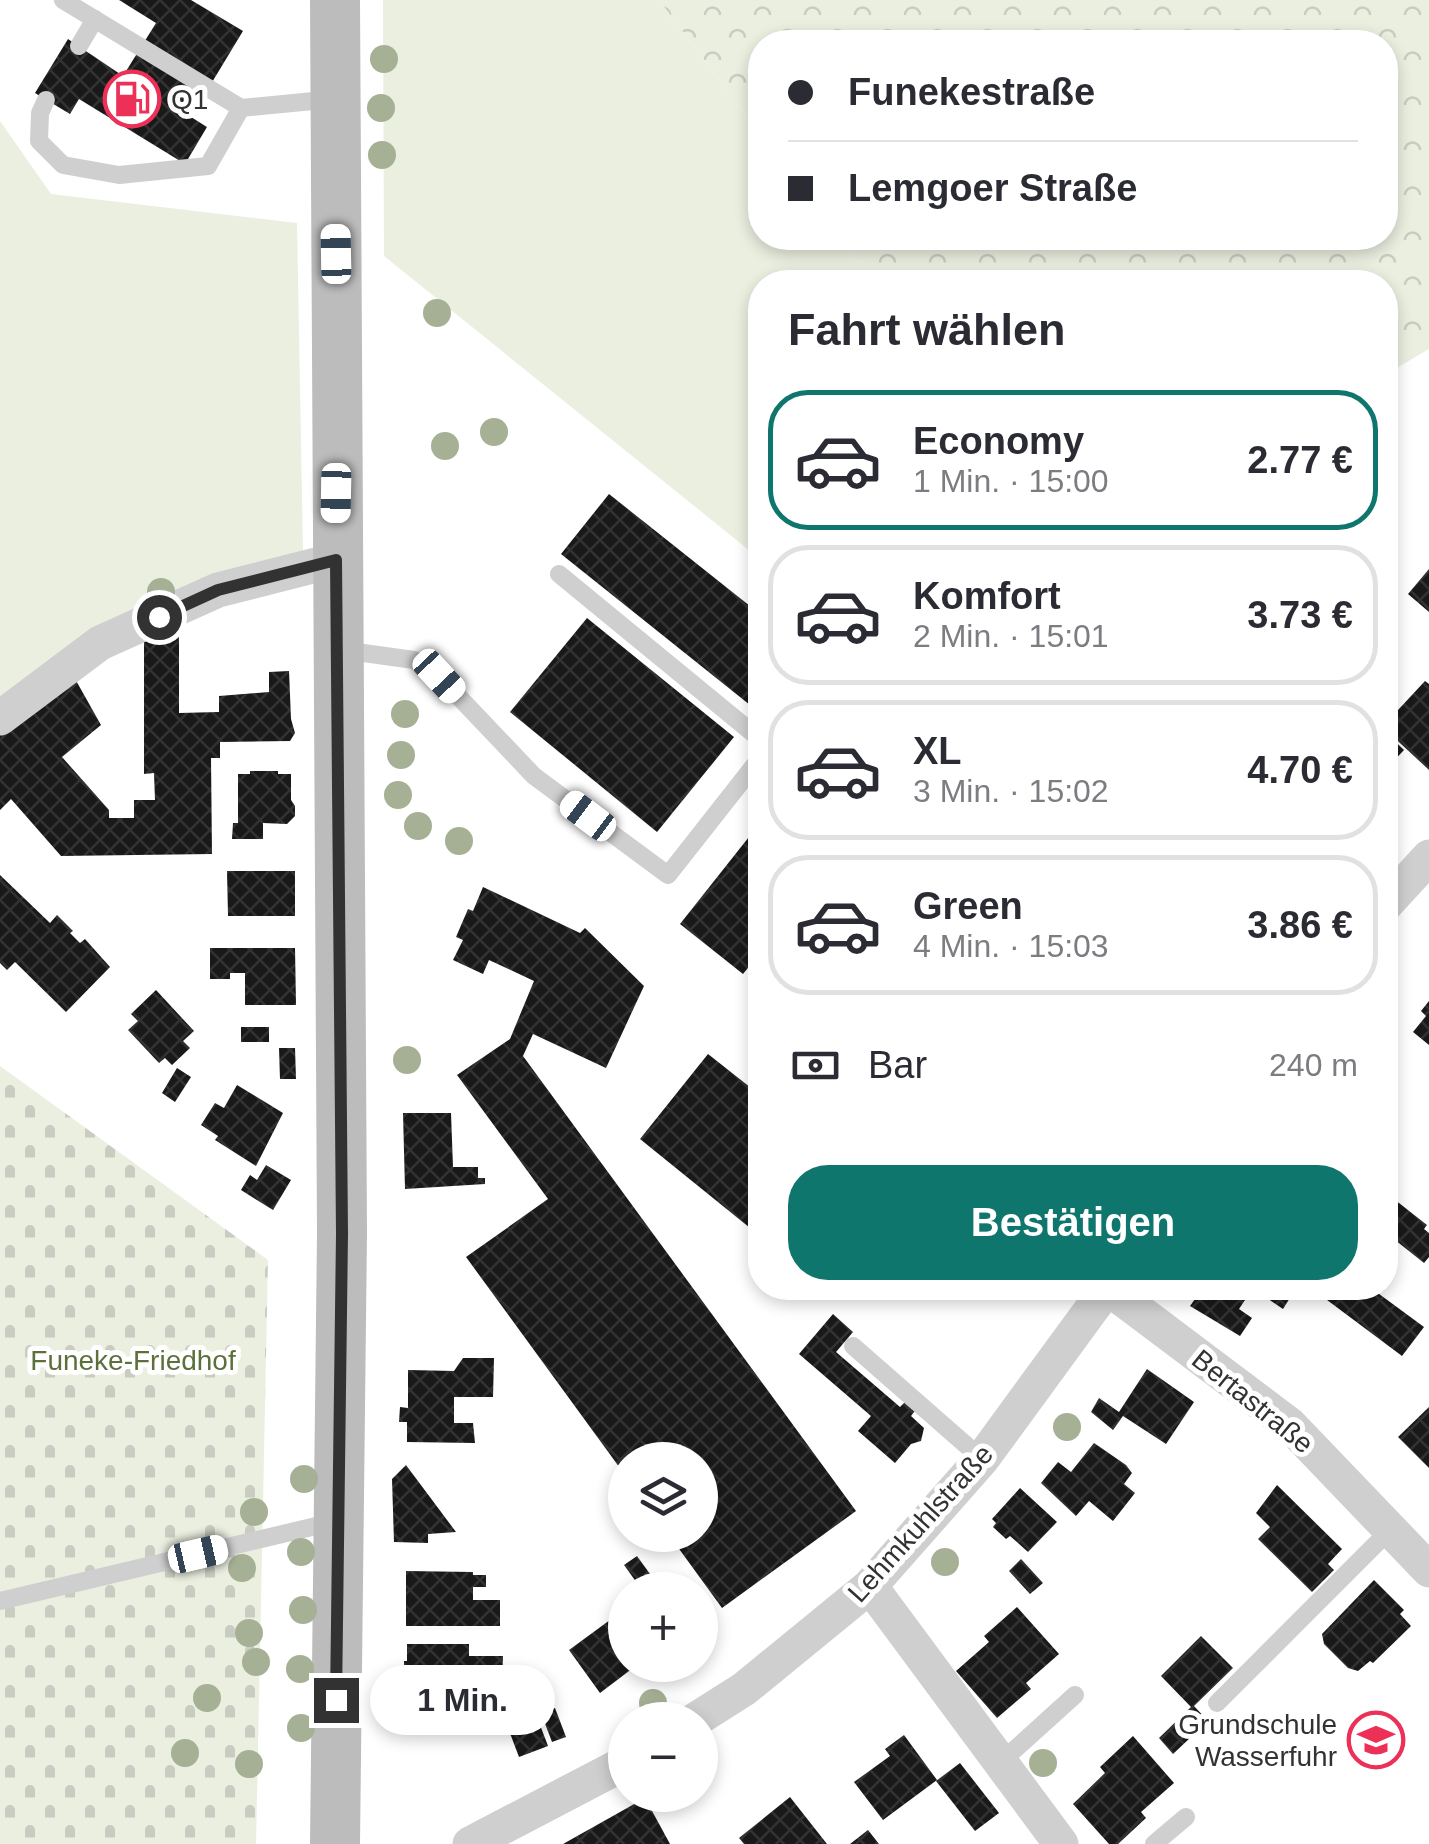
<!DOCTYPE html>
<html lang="de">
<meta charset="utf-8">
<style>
:root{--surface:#fff;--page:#f7f7f7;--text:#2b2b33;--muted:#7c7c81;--line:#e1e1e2;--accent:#0f766e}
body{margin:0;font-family:Arial,sans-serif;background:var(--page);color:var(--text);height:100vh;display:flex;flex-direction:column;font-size:38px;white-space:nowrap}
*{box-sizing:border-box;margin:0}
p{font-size:32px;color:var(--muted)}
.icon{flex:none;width:55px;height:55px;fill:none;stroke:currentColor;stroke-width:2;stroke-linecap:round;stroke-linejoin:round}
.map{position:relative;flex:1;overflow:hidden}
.panel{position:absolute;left:748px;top:270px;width:650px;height:1030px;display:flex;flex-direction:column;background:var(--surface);border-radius:40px;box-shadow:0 5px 15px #0003}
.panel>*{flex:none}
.guide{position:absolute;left:748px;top:30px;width:650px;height:220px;border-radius:40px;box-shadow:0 5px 15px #0003;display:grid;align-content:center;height:220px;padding:0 40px;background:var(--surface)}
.fabs{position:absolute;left:608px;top:1442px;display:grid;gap:20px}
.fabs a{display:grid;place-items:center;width:110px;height:110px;border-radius:50%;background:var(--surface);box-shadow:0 5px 15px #0003;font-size:50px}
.end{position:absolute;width:45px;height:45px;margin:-22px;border:12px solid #323232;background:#fff;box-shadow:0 0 0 5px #fff}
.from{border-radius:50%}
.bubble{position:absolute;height:70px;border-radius:35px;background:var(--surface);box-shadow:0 5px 15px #0003;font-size:32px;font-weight:700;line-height:70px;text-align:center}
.car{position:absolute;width:30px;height:60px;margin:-30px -15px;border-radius:12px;box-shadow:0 0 8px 2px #0007;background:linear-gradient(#fff 24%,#345 0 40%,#fff 0 76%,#345 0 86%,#fff 0)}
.guide b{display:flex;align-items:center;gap:35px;height:95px;font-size:38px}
.guide b+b{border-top:2px solid var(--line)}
.guide i{width:25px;height:25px;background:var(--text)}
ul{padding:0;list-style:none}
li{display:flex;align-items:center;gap:30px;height:140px;margin:0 20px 15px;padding:0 20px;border:5px solid var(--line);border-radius:40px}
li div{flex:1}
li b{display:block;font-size:38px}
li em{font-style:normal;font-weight:700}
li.on{border-color:var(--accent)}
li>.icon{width:90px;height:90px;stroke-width:1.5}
h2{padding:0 40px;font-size:45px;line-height:120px}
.pay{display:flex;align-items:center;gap:25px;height:110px;padding:0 40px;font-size:38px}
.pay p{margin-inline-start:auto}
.action{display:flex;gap:20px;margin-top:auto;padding:20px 40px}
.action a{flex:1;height:115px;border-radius:40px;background:var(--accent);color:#fff;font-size:40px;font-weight:700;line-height:115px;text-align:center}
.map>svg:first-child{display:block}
.grass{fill:#eaefe0}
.cemetery{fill:url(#cemetery-stones)}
.park{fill:url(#park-crowns)}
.building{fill:url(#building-cross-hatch)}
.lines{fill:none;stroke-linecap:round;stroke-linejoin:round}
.lane{stroke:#cfcfcf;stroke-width:18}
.street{stroke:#cfcfcf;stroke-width:35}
.secondary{stroke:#bcbcbc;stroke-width:50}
.tree{fill:#a5b094}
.route{stroke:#323232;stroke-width:12}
.labels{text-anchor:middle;stroke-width:10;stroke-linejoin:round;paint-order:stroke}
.poi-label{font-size:28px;fill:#323232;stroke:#fff;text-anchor:start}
.park-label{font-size:28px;fill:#5c703c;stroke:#fff}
.street-label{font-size:28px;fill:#323232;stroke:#fff}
</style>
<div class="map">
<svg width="1429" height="1844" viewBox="0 0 1429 1844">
<defs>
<pattern id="cemetery-stones" width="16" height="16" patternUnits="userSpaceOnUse" patternTransform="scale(2.5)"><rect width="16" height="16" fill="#eaefe0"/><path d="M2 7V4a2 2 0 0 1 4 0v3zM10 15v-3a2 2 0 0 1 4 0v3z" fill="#c9cdc1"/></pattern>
<pattern id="park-crowns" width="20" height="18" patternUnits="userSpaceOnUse" patternTransform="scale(2.5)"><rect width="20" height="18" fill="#eaefe0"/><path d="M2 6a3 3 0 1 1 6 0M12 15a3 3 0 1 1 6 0" fill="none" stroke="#c9cdc1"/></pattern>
<pattern id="building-cross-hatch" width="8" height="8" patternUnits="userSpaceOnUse" patternTransform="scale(2.5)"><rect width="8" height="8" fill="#191919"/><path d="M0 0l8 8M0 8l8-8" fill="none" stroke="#323232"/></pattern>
</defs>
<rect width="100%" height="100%" fill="#fff"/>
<g class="grass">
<polygon points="383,0 659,0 760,133 760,238 839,238 873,282 760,282 760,559 384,256"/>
<polygon points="0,121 51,194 297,223 303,552 0,699"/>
</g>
<polygon class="cemetery" points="0,1066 268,1260 256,1844 0,1844"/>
<polygon class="park" points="659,0 1429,0 1429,349 1385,375 1385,282 873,282 839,238 1385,238 1385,42 760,42 760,133"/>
<g class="building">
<polygon points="119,0 191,0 243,31 191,117 207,127 185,164 79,99 70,114 35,93 68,39 123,76 156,23"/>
<polygon points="609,494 760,614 760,713 561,554"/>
<polygon points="1429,569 1429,612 1408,594"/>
<polygon points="587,618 734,737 657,832 510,712"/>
<polygon points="179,626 179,713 219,712 219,696 269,692 269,672 289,671 291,719 295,733 290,741 220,742 220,758 211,758 212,854 61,856 11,799 0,810 0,727 74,677 101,725 62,757 109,810 109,818 134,818 134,800 155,800 154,773 144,774 144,642"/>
<polygon points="1425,681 1429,684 1429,770 1385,729 1385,724"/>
<polygon points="1385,732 1404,750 1389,766 1385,762"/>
<polygon points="250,771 278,771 278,774 291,774 291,800 295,806 295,816 287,824 263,823 263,839 232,839 233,823 238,823 238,774 250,774"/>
<polygon points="760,823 760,953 743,974 680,924"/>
<polygon points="227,871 295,871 295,916 228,916"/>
<polygon points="0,875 50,923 57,915 73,931 70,933 80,943 85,939 110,967 66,1012 15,962 7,970 0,963"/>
<polygon points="483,887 580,933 585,928 644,986 606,1068 533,1034 523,1056 856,1511 722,1608 669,1535 700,1535 700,1460 625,1460 625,1475 466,1257 548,1199 457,1075 510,1039 534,981 489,960 483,974 453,960 463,940 456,937 468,909 473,911"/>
<polygon points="210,948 295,948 296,1005 245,1005 245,973 230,973 230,979 210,979"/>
<polygon points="156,990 194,1031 183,1041 190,1048 172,1065 165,1058 159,1063 128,1030 138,1021 131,1014"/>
<polygon points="1429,1001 1429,1045 1413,1032 1426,1016 1421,1011"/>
<rect x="241" y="1027" width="28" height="15"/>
<polygon points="279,1048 295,1048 296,1079 280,1079"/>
<polygon points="708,1054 760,1095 760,1226 755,1232 640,1139"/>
<polygon points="177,1068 191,1077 175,1102 162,1093"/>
<polygon points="237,1085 283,1113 256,1166 215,1140 218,1136 201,1125 215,1103 224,1108"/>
<polygon points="403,1113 451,1113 453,1167 478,1167 478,1178 485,1178 485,1184 405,1189"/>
<polygon points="266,1165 291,1180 273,1210 241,1190 250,1175 257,1180"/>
<polygon points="1385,1192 1427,1225 1424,1229 1429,1233 1429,1257 1424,1263 1385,1232"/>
<polygon points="1203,1288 1253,1288 1239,1309 1252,1318 1240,1336 1190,1306"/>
<polygon points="1262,1288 1285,1288 1293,1293 1283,1309 1258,1292"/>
<polygon points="1311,1288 1371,1288 1424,1327 1402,1356"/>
<polygon points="833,1314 853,1332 836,1352 900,1407 908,1399 918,1407 911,1416 924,1428 921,1441 911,1444 895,1463 858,1431 871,1416 799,1354"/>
<polygon points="463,1358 494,1358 493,1397 454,1397 454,1423 473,1423 475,1443 407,1442 407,1422 399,1422 400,1407 408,1408 408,1370 454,1371"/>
<polygon points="1147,1369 1194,1402 1166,1444 1123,1416 1113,1430 1091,1412 1099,1398 1119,1412"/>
<polygon points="1429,1407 1429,1468 1398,1437"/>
<polygon points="1094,1443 1126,1465 1132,1473 1124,1484 1135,1493 1113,1521 1089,1501 1076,1516 1041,1483 1058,1462 1071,1472"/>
<polygon points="406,1465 456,1532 428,1534 428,1543 394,1542 392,1479"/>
<polygon points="1277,1485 1342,1549 1328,1564 1334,1570 1312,1592 1258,1539 1270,1527 1256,1513"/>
<polygon points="1020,1488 1057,1522 1028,1552 1010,1536 1006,1539 993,1527 996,1523 992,1519"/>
<polygon points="637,1556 658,1585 651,1590 642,1590 624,1565"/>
<polygon points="1021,1559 1043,1583 1030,1594 1009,1571"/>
<polygon points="406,1571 473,1572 473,1575 486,1575 486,1587 473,1587 473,1600 500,1600 500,1626 406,1626"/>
<polygon points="1374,1580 1404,1610 1400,1614 1411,1626 1373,1663 1370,1661 1358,1671 1348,1668 1324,1644 1322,1634"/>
<polygon points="1017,1607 1059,1654 1026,1683 1031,1689 997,1718 956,1671 989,1642 984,1636"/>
<polygon points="625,1609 625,1665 637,1665 600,1693 569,1650"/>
<polygon points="1201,1636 1233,1668 1194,1706 1208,1721 1173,1754 1159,1738 1191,1707 1161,1676"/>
<polygon points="407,1644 469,1644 469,1656 503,1656 502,1687 469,1687 469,1703 406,1703 406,1683 404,1676 399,1676 400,1667 404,1668 404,1661 407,1661"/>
<polygon points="555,1708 566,1737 552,1742 541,1713"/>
<polygon points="537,1717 548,1746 519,1757 508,1728"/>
<polygon points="904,1735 937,1780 883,1820 854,1782 890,1756 885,1749"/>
<polygon points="1133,1736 1174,1783 1141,1812 1146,1818 1118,1844 1109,1844 1073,1804 1105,1773 1100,1767"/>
<polygon points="960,1763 999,1813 975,1831 936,1781"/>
<polygon points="790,1797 827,1844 744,1844 739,1838"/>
<polygon points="645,1798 670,1844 563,1844"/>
<polygon points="868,1830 879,1844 850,1844"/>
</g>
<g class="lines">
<g class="lane">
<polyline points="63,0 241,108 334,99"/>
<polyline points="79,46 95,19"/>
<polyline points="46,100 40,113 39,141 63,165 119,175 208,166 241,108"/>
<polyline points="559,574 760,739"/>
<polyline points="342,650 414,660 439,676 534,776 668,875 760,758"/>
<polyline points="853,1346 982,1459"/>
<polyline points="0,1601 333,1522"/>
<polyline points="1217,1703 1391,1529"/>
<polyline points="1001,1762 1075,1695"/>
<polyline points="1154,1844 1186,1817"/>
</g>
<g class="street">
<polyline points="0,718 100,643 218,590 336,560"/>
<polyline points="1385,905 1429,857"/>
<polyline points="1108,1288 1290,1425 1429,1570"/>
<polyline points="870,1586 1061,1844"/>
<polyline points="695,1720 744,1689 870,1586 982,1459 1107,1288"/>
<polyline points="470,1844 625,1763"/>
</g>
<polyline class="secondary" points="335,0 342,1233 335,1844"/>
</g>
<g class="tree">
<circle cx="384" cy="59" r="14"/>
<circle cx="381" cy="108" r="14"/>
<circle cx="382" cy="155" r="14"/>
<circle cx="437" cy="313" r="14"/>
<circle cx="494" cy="432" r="14"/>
<circle cx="445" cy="446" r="14"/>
<circle cx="161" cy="592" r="14"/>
<circle cx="405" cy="714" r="14"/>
<circle cx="401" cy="755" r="14"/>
<circle cx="398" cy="795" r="14"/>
<circle cx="418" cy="826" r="14"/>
<circle cx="459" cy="841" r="14"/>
<circle cx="407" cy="1060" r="14"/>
<circle cx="1067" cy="1427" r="14"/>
<circle cx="304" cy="1479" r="14"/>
<circle cx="254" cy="1512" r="14"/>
<circle cx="301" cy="1552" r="14"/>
<circle cx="945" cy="1562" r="14"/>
<circle cx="242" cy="1568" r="14"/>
<circle cx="303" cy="1610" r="14"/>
<circle cx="249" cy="1633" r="14"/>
<circle cx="256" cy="1662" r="14"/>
<circle cx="300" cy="1669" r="14"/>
<circle cx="207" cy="1698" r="14"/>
<circle cx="653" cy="1703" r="14"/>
<circle cx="301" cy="1728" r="14"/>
<circle cx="185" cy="1753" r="14"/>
<circle cx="1043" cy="1763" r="14"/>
<circle cx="249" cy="1764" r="14"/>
</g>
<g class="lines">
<polyline class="route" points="159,617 218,590 336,560 342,1234 336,1700"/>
</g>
<defs>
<g id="fuel-ring" transform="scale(2.875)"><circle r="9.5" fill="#fff" stroke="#ec3058" stroke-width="1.5"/><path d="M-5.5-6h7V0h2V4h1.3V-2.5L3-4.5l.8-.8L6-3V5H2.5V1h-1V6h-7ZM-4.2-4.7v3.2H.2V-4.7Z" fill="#ec3058"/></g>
<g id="school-ring" transform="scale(2.875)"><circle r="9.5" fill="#fff" stroke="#ec3058" stroke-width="1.5"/><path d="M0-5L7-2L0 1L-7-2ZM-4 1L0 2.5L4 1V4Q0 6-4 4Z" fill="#ec3058"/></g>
</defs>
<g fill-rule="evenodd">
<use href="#fuel-ring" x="132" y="99"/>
<use href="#school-ring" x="1376" y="1740"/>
</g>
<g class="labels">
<g class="poi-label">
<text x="171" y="109">Q1</text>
<text x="1337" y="1734" text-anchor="end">Grundschule<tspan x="1337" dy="32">Wasserfuhr</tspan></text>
</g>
<g class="park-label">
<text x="133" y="1370">Funeke-Friedhof</text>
</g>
<g class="street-label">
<text transform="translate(1253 1401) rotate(39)" y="10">Bertastraße</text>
<text transform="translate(920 1523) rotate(-48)" y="10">Lehmkuhlstraße</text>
</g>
</g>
</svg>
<div class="fabs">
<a><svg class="icon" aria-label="layers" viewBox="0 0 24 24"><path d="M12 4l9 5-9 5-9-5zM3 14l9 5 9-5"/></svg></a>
<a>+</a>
<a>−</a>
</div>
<i class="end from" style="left:159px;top:617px"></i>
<i class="end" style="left:336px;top:1700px"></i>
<div class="bubble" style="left:370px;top:1665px;width:185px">1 Min.</div>
<i class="car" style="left:336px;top:254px;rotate:359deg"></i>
<i class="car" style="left:336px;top:493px;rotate:181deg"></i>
<i class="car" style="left:439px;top:676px;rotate:137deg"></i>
<i class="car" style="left:588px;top:816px;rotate:307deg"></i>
<i class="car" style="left:198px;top:1554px;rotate:77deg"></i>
<div class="guide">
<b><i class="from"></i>Funekestraße</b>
<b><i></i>Lemgoer Straße</b>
</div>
<section class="panel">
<h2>Fahrt wählen</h2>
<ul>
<li class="on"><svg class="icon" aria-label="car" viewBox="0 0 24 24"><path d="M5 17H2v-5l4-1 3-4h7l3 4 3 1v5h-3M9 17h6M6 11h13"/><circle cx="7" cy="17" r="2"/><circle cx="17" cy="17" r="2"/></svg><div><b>Economy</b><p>1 Min. · 15:00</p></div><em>2.77 €</em></li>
<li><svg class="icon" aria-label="car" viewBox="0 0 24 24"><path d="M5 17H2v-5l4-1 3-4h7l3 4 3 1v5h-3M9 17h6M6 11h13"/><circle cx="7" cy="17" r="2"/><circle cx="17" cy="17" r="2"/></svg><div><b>Komfort</b><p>2 Min. · 15:01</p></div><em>3.73 €</em></li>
<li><svg class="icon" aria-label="car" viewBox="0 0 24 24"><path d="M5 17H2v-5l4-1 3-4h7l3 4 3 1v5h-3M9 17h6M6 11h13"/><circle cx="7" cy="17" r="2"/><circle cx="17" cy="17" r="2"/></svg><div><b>XL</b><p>3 Min. · 15:02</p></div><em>4.70 €</em></li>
<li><svg class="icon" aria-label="car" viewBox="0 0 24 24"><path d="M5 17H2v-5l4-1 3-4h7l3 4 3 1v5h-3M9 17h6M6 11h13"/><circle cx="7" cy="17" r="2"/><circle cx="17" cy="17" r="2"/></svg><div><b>Green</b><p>4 Min. · 15:03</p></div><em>3.86 €</em></li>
</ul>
<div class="pay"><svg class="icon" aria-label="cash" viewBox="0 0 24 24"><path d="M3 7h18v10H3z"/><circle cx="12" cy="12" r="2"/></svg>Bar<p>240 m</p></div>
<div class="action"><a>Bestätigen</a></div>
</section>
</div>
